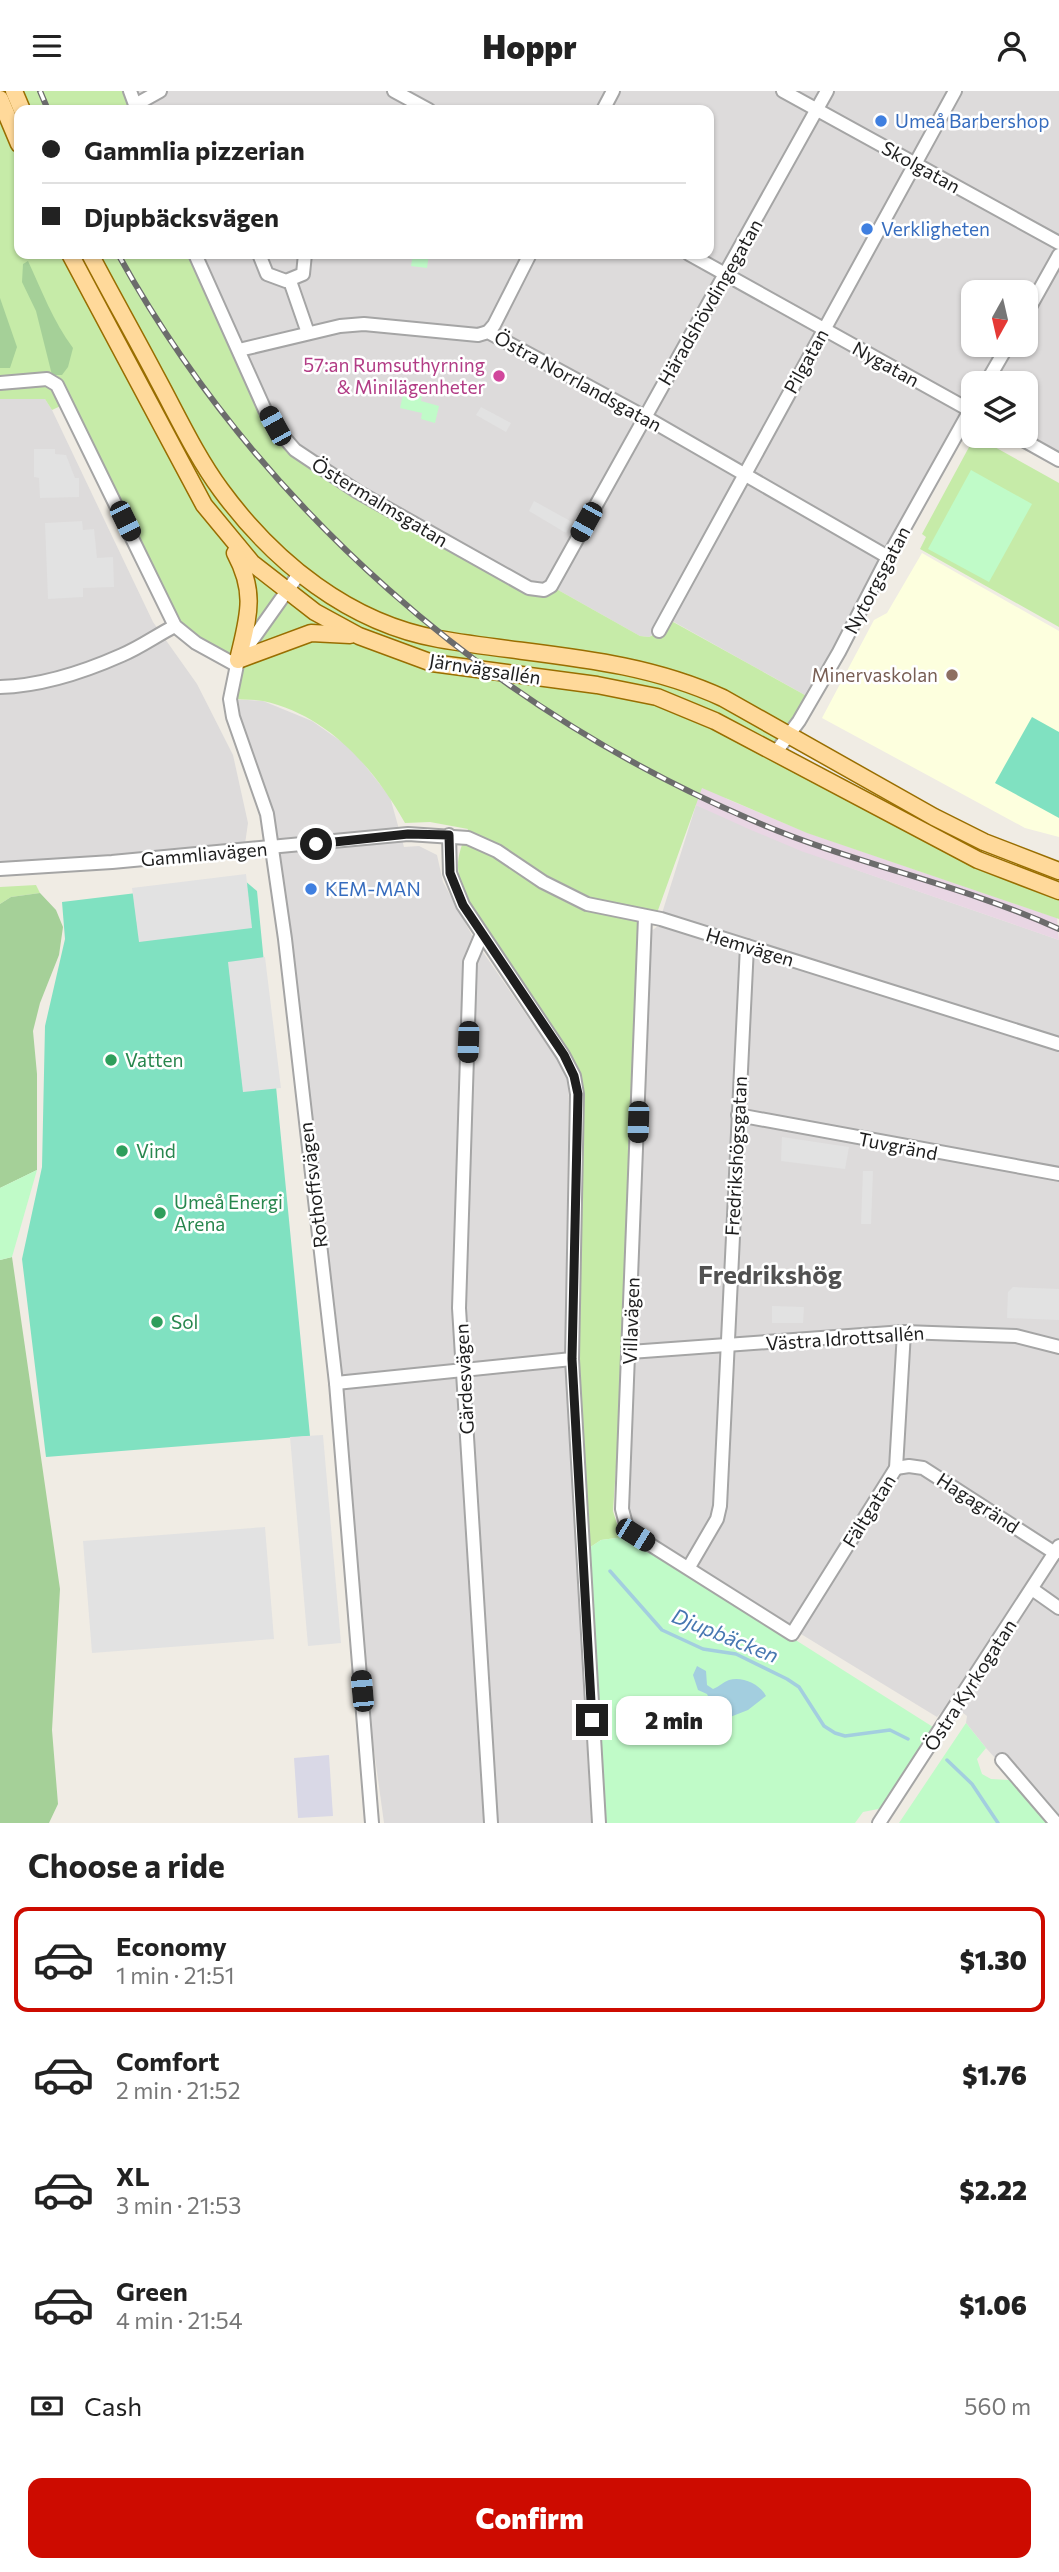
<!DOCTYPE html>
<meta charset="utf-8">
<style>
:root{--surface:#fff;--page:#f6f6f6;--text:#222;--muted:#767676;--line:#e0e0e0;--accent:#cd0b00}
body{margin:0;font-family:Commissioner,sans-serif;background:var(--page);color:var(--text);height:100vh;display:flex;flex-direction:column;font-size:26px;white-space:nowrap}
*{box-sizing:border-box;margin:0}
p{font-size:23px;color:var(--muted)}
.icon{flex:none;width:38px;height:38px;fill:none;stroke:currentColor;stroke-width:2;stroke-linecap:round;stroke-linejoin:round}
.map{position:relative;height:1732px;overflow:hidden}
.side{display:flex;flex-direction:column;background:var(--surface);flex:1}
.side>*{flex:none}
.guide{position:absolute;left:14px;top:14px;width:700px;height:154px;border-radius:14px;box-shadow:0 2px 5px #0004;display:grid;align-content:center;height:154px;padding:0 28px;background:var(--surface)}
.needle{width:46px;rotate:188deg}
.controls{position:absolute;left:961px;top:189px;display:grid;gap:14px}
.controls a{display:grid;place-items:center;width:77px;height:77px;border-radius:14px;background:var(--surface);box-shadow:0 2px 5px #0004;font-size:35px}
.end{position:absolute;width:32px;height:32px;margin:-16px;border:9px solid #1e1e1e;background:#fff;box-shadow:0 0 0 4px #fff}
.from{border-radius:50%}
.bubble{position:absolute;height:49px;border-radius:14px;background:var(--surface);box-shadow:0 2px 5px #0004;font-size:23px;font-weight:800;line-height:49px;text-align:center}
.car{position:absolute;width:21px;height:42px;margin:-21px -10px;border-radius:9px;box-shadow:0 0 5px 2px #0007;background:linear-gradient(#222 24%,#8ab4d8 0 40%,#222 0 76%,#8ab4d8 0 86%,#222 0)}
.guide b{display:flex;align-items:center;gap:24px;height:66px;font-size:26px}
.guide b+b{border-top:2px solid var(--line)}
.guide i{width:18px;height:18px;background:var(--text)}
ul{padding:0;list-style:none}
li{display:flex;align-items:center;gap:21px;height:105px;margin:0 14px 10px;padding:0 14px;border:4px solid transparent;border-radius:14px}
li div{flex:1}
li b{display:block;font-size:26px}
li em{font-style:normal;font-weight:800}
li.active{border-color:var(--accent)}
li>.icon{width:63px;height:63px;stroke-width:1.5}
h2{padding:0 28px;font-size:32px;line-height:84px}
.pay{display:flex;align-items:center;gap:18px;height:77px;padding:0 28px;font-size:26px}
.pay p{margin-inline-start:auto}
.action{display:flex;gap:14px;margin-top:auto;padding:14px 28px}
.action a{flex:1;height:80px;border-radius:14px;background:var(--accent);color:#fff;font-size:28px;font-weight:800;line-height:80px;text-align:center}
header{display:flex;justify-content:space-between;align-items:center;height:91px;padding:0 28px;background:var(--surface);font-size:32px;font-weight:800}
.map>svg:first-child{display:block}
.residential{fill:#dddbdb;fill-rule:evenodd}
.industrial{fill:#e9d6e4}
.education{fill:#fdffde}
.grass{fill:#c6eba8}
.forest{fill:#a5d098}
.park{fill:#c0fbc8}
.pitch{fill:#80e1c1}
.parking{fill:#e2e2e2}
.plaza{fill:#d9d8e6}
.water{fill:#a3cedf}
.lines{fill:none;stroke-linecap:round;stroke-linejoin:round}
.stream{stroke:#a3cedf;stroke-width:3.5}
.minor-casing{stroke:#a5a5a5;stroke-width:16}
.major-casing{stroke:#996e00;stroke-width:19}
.minor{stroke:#fff;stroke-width:12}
.major{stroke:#ffd99a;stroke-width:16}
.rail-casing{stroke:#6c6c6c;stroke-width:6}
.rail{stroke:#fff;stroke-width:3.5;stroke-dasharray:10;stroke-linecap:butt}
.route{stroke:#1e1e1e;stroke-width:9}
.shop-dot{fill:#3f7fe0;stroke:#fff;stroke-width:2.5}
.hotel-dot{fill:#d1479c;stroke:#fff;stroke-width:2.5}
.education-dot{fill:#8d6e63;stroke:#fff;stroke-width:2.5}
.leisure-dot{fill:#2e9e5b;stroke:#fff;stroke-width:2.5}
.labels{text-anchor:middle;stroke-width:5;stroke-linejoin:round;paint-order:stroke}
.shop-label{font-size:19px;fill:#366cbe;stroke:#fff;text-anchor:start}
.street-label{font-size:19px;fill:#1e1e1e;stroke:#fff}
.hotel-label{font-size:19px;fill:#b23c85;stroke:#fff;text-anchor:end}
.education-label{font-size:19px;fill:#785e54;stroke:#fff;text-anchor:end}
.leisure-label{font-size:19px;fill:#27864d;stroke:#fff;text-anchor:start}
.water-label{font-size:21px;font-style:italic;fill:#4777b1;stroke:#fff}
.district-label{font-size:26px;font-weight:bold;fill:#515151;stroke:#fff}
</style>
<header><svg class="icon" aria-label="menu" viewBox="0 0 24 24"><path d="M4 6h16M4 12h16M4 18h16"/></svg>Hoppr<svg class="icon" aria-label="person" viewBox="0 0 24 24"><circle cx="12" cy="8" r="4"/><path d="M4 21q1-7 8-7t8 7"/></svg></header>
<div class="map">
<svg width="1059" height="1732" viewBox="0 0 1059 1732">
<rect width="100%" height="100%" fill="#f0ece4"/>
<g class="residential">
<path d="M130 0H1059V369L1026 345V292H973V321L812 608 667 527 659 540 649 546 640 545 551 495 544 499 358 401 285 348 195 163H709V19H137ZM973 201H1026V254H973Z"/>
<polygon points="0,308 45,308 52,319 153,531 197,593 233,664 248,732 244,760 0,778"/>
<polygon points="230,608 263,610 312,630 352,658 390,706 404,756 419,755 437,764 443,791 474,848 569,986 565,1252 591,1732 384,1732 355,1521 272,758"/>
<polygon points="696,714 854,778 1059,849 1059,1732 1054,1732 986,1657 966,1632 967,1625 950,1612 937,1626 796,1540 629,1431 650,841 658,835"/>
</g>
<polygon class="industrial" points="212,291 727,708 808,742 1057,827 1059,849 801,760 751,739 669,702 525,617"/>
<polygon class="education" points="922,462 1059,540 1059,746 1025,737 822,627 874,529 887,522"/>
<g class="grass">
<path d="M0 0H130L137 19H19V163H195L251 289 295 359 529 497 551 495 640 545 649 546 659 541 666 527 812 608 776 661 1059 800V828L807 742 702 697 657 822 640 819 638 838 624 1258 613 1420 617 1433 631 1445 601 1449 586 1459 576 1267 582 1002 469 813C455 779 454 772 468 738L430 731 405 732C374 677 328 624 263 610 253 608 241 609 230 608L236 574 175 535 67 312 52 319 45 308H0Z"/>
<polygon points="975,345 1059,392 1059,536 920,458 926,446 922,443"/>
<polygon points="36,794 40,802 11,806 0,813 0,796"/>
</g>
<g class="forest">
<path d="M28 170C42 200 53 230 73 257L68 276 62 284H52L36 220 22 191 23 173Z"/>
<polygon points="0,207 17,256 10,277 0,277"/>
<polygon points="40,802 56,819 63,836 59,864 40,912 33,940 37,983 37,1079 0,1097 0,813 11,806"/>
<polygon points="12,1166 60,1498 52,1639 58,1713 49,1732 0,1732 0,1169"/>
</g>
<g class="park">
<polygon points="413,163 429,163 427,177 411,175"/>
<polygon points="404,299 422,304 421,310 439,315 435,332 421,328 422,322 400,317"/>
<polygon points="971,379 1032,413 989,491 928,458"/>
<polygon points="37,1079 12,1166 0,1169 0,1097"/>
<polygon points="631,1445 933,1636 883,1717 863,1721 855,1732 603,1732 586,1459 601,1449"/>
<polygon points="966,1632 986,1657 977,1668 982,1683 991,1688 1009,1689 1052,1732 899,1732"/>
</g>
<g class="pitch">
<polygon points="1032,626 1059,641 1059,727 995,692"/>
<polygon points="244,789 257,800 310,1345 46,1366 22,1168 42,1076 45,935 65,848 62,811"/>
</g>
<g class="parking">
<polygon points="481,316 511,332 506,341 476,324"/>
<polygon points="34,358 55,358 55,363 66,364 75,387 79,387 79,406 40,407 39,387 34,386"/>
<polygon points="534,410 572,431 566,442 529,420"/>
<polygon points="82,430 83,439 94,438 97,467 113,466 114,496 83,497 83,506 48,508 45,432"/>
<polygon points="246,783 252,837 139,851 132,797"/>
<polygon points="265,866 281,997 243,1001 228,871"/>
<polygon points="782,1046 849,1056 845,1078 781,1070"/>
<polygon points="863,1080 873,1080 871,1133 861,1133"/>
<polygon points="1013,1196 1059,1198 1059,1229 1007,1227 1008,1201"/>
<polygon points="772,1215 804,1216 803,1232 772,1232"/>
<polygon points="323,1344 341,1552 308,1555 290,1346"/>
<polygon points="265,1436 274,1548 92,1562 83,1450"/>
</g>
<polygon class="plaza" points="329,1664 333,1725 298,1727 294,1667"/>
<path class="water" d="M697 1575 706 1580 707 1594 713 1598C719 1596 723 1591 729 1589 742 1585 760 1593 766 1605L748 1619 725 1628 716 1622 707 1603 698 1599 693 1584Z"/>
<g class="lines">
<g class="stream">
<polyline points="610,1480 662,1539 703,1558 736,1563 787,1588 799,1596 824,1635 835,1642 845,1645 890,1639 908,1648"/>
<polyline points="947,1669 972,1693 998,1732"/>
</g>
<g class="minor-casing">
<g id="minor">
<polyline points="130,0 137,19"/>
<polyline points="394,0 429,19"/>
<polyline points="783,0 1059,152"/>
<polyline points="135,14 160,0"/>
<polyline points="603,19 613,0"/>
<polyline points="195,163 265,319 275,336 295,359 358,401 529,497 544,499 551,495 827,0"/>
<polyline points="259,163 267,183 286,190 303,183 305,163"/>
<polyline points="689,163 973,321"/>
<polyline points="290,190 308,242"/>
<polyline points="1026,223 1059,164"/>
<polyline points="488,241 494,234 530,163"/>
<polyline points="239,259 340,235 364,233 478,244 488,241 645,326 888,466"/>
<polyline points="0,292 47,288 57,294 175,535 196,552 236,574"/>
<polyline points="986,292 1008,254"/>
<polyline points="1016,345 1059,369"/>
<polyline points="299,483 238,569 230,608 233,626 267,723 285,848 336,1292 372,1732"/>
<polyline points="659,540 955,0"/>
<path d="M0 596C40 595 86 580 122 564 141 556 157 544 175 535"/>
<polyline points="776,661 799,630 839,561 888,466 973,314"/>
<polyline points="449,744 450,782 463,814 563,964 574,985 577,1003 572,1268 599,1732"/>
<polyline points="0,778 112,771 408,743 468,747 497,760 543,791 587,813 661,828 1059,953"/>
<polyline points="645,826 622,1418 626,1433 635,1444 792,1543 896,1377 904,1241"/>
<polyline points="481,845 470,871 459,1217 491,1732"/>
<polyline points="738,1024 1059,1083"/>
<polyline points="630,1261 904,1241 1016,1245 1059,1256"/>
<polyline points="336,1292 572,1268"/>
<polyline points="896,1377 909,1375 923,1377 1055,1462"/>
<polyline points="689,1476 717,1428 720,1415 747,855"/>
<polyline points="1032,1498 1059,1517"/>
<polyline points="1002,1669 1056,1732"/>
<polyline points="879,1732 1059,1455"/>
</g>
</g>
<g class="major-casing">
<g id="major">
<polyline points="14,0 22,19"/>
<polyline points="0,8 19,53"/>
<polyline points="70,163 204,414 252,472 315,521 359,545 432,572 597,594 657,606 715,630 978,769 1059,800"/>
<path d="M90 163C112 205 136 247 158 289 178 326 196 365 221 399 274 471 349 532 439 548 536 565 632 565 723 607L934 726 984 751 1059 780"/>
<path d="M235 462C257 503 248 526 238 569L311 542 350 544"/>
</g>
</g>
<use href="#minor" class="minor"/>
<use href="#major" class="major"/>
<g class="rail-casing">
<g id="rail">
<polyline points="40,0 48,19"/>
<path d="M118 163C258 416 489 617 754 730 853 773 961 793 1059 838"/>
</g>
</g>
<use href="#rail" class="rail"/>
</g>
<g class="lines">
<polyline class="route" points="316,753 408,743 449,744 450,782 463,814 564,964 574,985 578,1003 572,1268 592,1629"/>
</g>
<g class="shop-dot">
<circle cx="881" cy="30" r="7"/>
<circle cx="867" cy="138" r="7"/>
<circle cx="311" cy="798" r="7"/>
</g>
<circle class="hotel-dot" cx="499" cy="285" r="7"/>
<circle class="education-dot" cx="952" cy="584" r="7"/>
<g class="leisure-dot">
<circle cx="111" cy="969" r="7"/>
<circle cx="122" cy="1060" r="7"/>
<circle cx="160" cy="1122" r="7"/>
<circle cx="157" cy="1231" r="7"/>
</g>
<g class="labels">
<g class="shop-label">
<text x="895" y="37">Umeå Barbershop</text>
<text x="881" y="145">Verkligheten</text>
<text x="325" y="805">KEM-MAN</text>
</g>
<g class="street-label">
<text transform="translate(921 76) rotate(29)" y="7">Skolgatan</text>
<text transform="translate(710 211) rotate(-60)" y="7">Häradshövdingegatan</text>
<text transform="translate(806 270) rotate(-61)" y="7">Pilgatan</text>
<text transform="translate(886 273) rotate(29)" y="7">Nygatan</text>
<text transform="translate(578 290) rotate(29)" y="7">Östra Norrlandsgatan</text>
<text transform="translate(380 411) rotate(31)" y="7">Östermalmsgatan</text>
<text transform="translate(877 489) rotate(-62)" y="7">Nytorgsgatan</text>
<text transform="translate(485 578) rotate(9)" y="7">Järnvägsallén</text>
<text transform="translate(204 763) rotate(-5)" y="7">Gammliavägen</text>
<text transform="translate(750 856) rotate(17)" y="7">Hemvägen</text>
<text transform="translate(898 1055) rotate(11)" y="7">Tuvgränd</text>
<text transform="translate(736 1065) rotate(-87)" y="7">Fredrikshögsgatan</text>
<text transform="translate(313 1094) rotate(-97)" y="7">Rothoffsvägen</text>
<text transform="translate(631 1230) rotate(-88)" y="7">Villavägen</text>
<text transform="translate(845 1247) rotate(-4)" y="7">Västra Idrottsallén</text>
<text transform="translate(464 1288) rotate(-93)" y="7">Gärdesvägen</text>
<text transform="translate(978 1412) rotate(33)" y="7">Hagagränd</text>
<text transform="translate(869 1420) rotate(-58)" y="7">Fältgatan</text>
<text transform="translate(970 1594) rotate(-57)" y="7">Östra Kyrkogatan</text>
</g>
<g class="hotel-label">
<text x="485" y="281">57:an Rumsuthyrning<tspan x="485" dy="22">&amp; Minilägenheter</tspan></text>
</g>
<g class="education-label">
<text x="938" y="591">Minervaskolan</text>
</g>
<g class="leisure-label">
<text x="125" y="976">Vatten</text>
<text x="136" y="1067">Vind</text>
<text x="174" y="1118">Umeå Energi<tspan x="174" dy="22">Arena</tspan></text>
<text x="171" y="1238">Sol</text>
</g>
<g class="water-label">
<text transform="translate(725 1545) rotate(22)" y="7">Djupbäcken</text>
</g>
<g class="district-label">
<text x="770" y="1193">Fredrikshög</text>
</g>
</g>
</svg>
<div class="controls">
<a><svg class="needle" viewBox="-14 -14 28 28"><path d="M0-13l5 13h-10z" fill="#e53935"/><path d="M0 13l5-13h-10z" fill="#767676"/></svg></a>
<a><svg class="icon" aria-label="layers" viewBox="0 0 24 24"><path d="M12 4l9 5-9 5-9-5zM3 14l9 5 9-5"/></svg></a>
</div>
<i class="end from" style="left:316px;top:753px"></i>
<i class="end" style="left:592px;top:1629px"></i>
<div class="bubble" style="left:616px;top:1605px;width:116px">2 min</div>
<i class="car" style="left:275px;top:335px;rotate:331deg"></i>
<i class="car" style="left:125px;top:430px;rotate:154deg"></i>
<i class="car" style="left:586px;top:431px;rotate:209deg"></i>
<i class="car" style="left:468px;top:951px;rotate:182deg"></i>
<i class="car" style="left:638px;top:1031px;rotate:182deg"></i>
<i class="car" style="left:635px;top:1444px;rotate:122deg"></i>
<i class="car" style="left:362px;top:1600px;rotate:355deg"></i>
<div class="guide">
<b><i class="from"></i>Gammlia pizzerian</b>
<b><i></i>Djupbäcksvägen</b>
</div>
</div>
<section class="side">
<h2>Choose a ride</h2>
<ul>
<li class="active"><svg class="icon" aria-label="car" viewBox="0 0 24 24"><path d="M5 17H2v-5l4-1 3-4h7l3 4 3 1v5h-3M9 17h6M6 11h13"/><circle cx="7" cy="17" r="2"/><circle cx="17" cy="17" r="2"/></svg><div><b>Economy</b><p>1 min · 21:51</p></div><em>$1.30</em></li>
<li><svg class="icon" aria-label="car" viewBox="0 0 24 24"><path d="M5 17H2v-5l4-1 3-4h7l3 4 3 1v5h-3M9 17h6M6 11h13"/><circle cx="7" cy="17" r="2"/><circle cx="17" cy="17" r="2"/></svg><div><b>Comfort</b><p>2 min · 21:52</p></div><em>$1.76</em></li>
<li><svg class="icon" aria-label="car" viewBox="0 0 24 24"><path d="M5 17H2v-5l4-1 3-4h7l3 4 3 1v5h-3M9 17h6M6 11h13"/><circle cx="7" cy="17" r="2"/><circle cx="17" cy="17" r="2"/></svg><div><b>XL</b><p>3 min · 21:53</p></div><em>$2.22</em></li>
<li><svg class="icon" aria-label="car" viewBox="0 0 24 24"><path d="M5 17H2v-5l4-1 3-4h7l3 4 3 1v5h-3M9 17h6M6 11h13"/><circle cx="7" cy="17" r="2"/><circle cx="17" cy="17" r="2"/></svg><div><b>Green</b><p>4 min · 21:54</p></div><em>$1.06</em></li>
</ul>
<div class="pay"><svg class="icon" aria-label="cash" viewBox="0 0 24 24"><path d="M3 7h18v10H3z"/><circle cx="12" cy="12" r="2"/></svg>Cash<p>560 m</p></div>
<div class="action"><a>Confirm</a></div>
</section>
